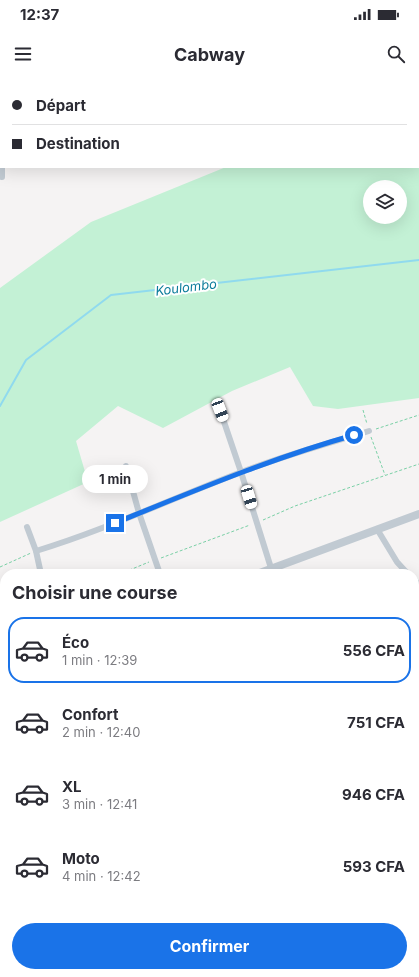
<!DOCTYPE html>
<html lang="fr">
<meta charset="utf-8">
<style>
:root{--surface:#fff;--page:#f2f2f3;--text:#2b2b33;--muted:#7c7c81;--line:#e1e1e2;--accent:#1a73e8}
body{margin:0;font-family:Inter,sans-serif;background:var(--page);color:var(--text);height:100vh;display:flex;flex-direction:column;font-size:15px;white-space:nowrap}
*{box-sizing:border-box;margin:0}
p{font-size:13px;color:var(--muted)}
.icon{flex:none;width:22px;height:22px;fill:none;stroke:currentColor;stroke-width:2;stroke-linecap:round;stroke-linejoin:round}
.map{position:relative;flex:1;overflow:hidden}
.side{position:absolute;left:0px;top:489px;width:419px;height:408px;display:flex;flex-direction:column;background:var(--surface);border-radius:16px 16px 0 0;box-shadow:0 4px 16px #0002}
.side>*{flex:none}
.hud{position:absolute;left:0px;top:0px;width:419px;height:88px;box-shadow:0 4px 16px #0002;display:grid;align-content:center;height:88px;padding:0 12px;background:var(--surface)}
.buttons{position:absolute;left:363px;top:100px;display:grid;gap:8px}
.buttons a{display:grid;place-items:center;width:44px;height:44px;border-radius:50%;background:var(--surface);box-shadow:0 4px 16px #0002;font-size:20px}
.end{position:absolute;width:18px;height:18px;margin:-9px;border:5px solid #1a73e8;background:#fff;box-shadow:0 0 0 2px #fff}
.from{border-radius:50%}
.bubble{position:absolute;height:28px;border-radius:14px;background:var(--surface);box-shadow:0 4px 16px #0002;font-size:13px;font-weight:700;line-height:28px;text-align:center}
.car{position:absolute;width:12px;height:24px;margin:-12px -6px;border-radius:5px;box-shadow:0 0 3px 1px #0007;background:linear-gradient(#fff 24%,#345 0 40%,#fff 0 76%,#345 0 86%,#fff 0)}
.hud b{display:flex;align-items:center;gap:14px;height:38px;font-size:15px}
.hud b+b{border-top:1px solid var(--line)}
.hud i{width:10px;height:10px;background:var(--text)}
ul{padding:0;list-style:none}
li{display:flex;align-items:center;gap:12px;height:66px;margin:0 8px 6px;padding:0 4px;border:2px solid transparent;border-radius:16px}
li div{flex:1}
li b{display:block;font-size:15px}
li em{font-style:normal;font-weight:700}
li.selected{border-color:var(--accent)}
li>.icon{width:36px;height:36px;stroke-width:1.5}
h2{padding:0 12px;font-size:18px;line-height:48px}
.cta{display:flex;gap:8px;margin-top:auto;padding:8px 12px}
.cta a{flex:1;height:46px;border-radius:24px;background:var(--accent);color:#fff;font-size:16px;font-weight:700;line-height:46px;text-align:center}
.status{display:flex;justify-content:space-between;align-items:center;height:28px;padding:0 20px;background:var(--surface);direction:ltr}
.status svg{height:11px;fill:currentColor}
header{display:flex;justify-content:space-between;align-items:center;height:52px;padding:0 12px;background:var(--surface);font-size:18px;font-weight:700}
.map>svg:first-child{display:block}
.green{fill:#c3f1d5;fill-rule:evenodd}
.lines{fill:none;stroke-linecap:round;stroke-linejoin:round}
.stream{stroke:#90daee;stroke-width:2}
.path{stroke:#7ad0a6;stroke-width:1;stroke-dasharray:3 2;stroke-linecap:butt}
.minor{stroke:#c1cad2;stroke-width:6}
.tertiary{stroke:#c1cad2;stroke-width:8}
.route{stroke:#1a73e8;stroke-width:5}
.labels{text-anchor:middle;stroke-width:4;stroke-linejoin:round;paint-order:stroke}
.water-label{font-size:13px;font-style:italic;fill:#0c7c9b;stroke:#fff}
</style>
<div class="status"><b>12:37</b><svg viewBox="0 0 49 12"><path d="M0 12V9h3v3zM5 12V6h3v6zM10 12V3h3v9zM15 12V0h3v12zM26 1h20v11H26zM47 4h2v5h-2z"/></svg></div>
<header><svg class="icon" aria-label="menu" viewBox="0 0 24 24"><path d="M4 6h16M4 12h16M4 18h16"/></svg>Cabway<svg class="icon" aria-label="search" viewBox="0 0 24 24"><circle cx="10" cy="10" r="6"/><path d="M15 15l6 6"/></svg></header>
<div class="map">
<svg width="419" height="897" viewBox="0 0 419 897">
<rect width="100%" height="100%" fill="#f5f3f3"/>
<path class="green" d="M418 67H419V318L338 329 313 326 290 287 232 311 163 348 118 326 76 361 88 402 0 442V208L91 142 226 87H418ZM370 107H400V137H370Z"/>
<g class="lines">
<polyline class="stream" points="0,326 26,280 111,215 419,180"/>
<g class="path">
<polyline points="363,330 367,344"/>
<polyline points="376,349 419,335"/>
<polyline points="371,357 385,395"/>
<polyline points="263,440 295,426 419,384"/>
<polyline points="161,478 250,445"/>
<polyline points="0,487 31,473"/>
<polyline points="120,494 149,482"/>
<polyline points="0,543 5,541"/>
</g>
<g class="minor">
<polyline points="0,0 1,26"/>
<polyline points="48,0 48,1"/>
<polyline points="98,0 98,1"/>
<polyline points="144,0 144,1"/>
<polyline points="193,0 193,1"/>
<polyline points="242,0 242,1"/>
<polyline points="411,0 411,1"/>
<polyline points="2,87 2,97"/>
<polyline points="220,330 241,392 271,488"/>
<polyline points="126,386 139,433 160,494"/>
<polyline points="27,447 36,471 41,494"/>
<polyline points="377,449 397,482 408,494"/>
<path d="M36 471C105 450 171 419 239 393 282 376 326 364 369 351"/>
<polyline points="414,499 419,506"/>
<polyline points="414,537 419,533"/>
<polyline points="414,601 419,597"/>
<polyline points="0,666 5,662"/>
<polyline points="414,675 419,671"/>
<polyline points="0,726 5,723"/>
<polyline points="414,743 419,739"/>
<polyline points="0,789 5,786"/>
<polyline points="0,819 5,825"/>
<polyline points="414,833 419,828"/>
<polyline points="0,854 5,850"/>
<polyline points="62,892 67,897"/>
<polyline points="214,892 218,897"/>
<polyline points="366,892 370,897"/>
<polyline points="31,897 37,892"/>
<polyline points="140,897 145,892"/>
<polyline points="233,897 238,892"/>
<polyline points="339,897 345,892"/>
</g>
<g class="tertiary">
<polyline points="257,494 419,434"/>
<polyline points="0,595 5,593"/>
<polyline points="414,721 419,728"/>
</g>
</g>
<g class="lines">
<path class="route" d="M115 443C194 411 272 378 354 355"/>
</g>
<g class="labels">
<g class="water-label">
<text transform="translate(186 207) rotate(-7)" y="5">Koulombo</text>
</g>
</g>
</svg>
<div class="buttons">
<a><svg class="icon" aria-label="layers" viewBox="0 0 24 24"><path d="M12 4l9 5-9 5-9-5zM3 14l9 5 9-5"/></svg></a>
</div>
<i class="end from" style="left:354px;top:355px"></i>
<i class="end" style="left:115px;top:443px"></i>
<div class="bubble" style="left:82px;top:385px;width:66px">1 min</div>
<i class="car" style="left:220px;top:330px;rotate:159deg"></i>
<i class="car" style="left:249px;top:417px;rotate:163deg"></i>
<div class="hud">
<b><i class="from"></i>Départ</b>
<b><i></i>Destination</b>
</div>
<section class="side">
<h2>Choisir une course</h2>
<ul>
<li class="selected"><svg class="icon" aria-label="car" viewBox="0 0 24 24"><path d="M5 17H2v-5l4-1 3-4h7l3 4 3 1v5h-3M9 17h6M6 11h13"/><circle cx="7" cy="17" r="2"/><circle cx="17" cy="17" r="2"/></svg><div><b>Éco</b><p>1 min · 12:39</p></div><em>556 CFA</em></li>
<li><svg class="icon" aria-label="car" viewBox="0 0 24 24"><path d="M5 17H2v-5l4-1 3-4h7l3 4 3 1v5h-3M9 17h6M6 11h13"/><circle cx="7" cy="17" r="2"/><circle cx="17" cy="17" r="2"/></svg><div><b>Confort</b><p>2 min · 12:40</p></div><em>751 CFA</em></li>
<li><svg class="icon" aria-label="car" viewBox="0 0 24 24"><path d="M5 17H2v-5l4-1 3-4h7l3 4 3 1v5h-3M9 17h6M6 11h13"/><circle cx="7" cy="17" r="2"/><circle cx="17" cy="17" r="2"/></svg><div><b>XL</b><p>3 min · 12:41</p></div><em>946 CFA</em></li>
<li><svg class="icon" aria-label="car" viewBox="0 0 24 24"><path d="M5 17H2v-5l4-1 3-4h7l3 4 3 1v5h-3M9 17h6M6 11h13"/><circle cx="7" cy="17" r="2"/><circle cx="17" cy="17" r="2"/></svg><div><b>Moto</b><p>4 min · 12:42</p></div><em>593 CFA</em></li>
</ul>
<div class="cta"><a>Confirmer</a></div>
</section>
</div>
